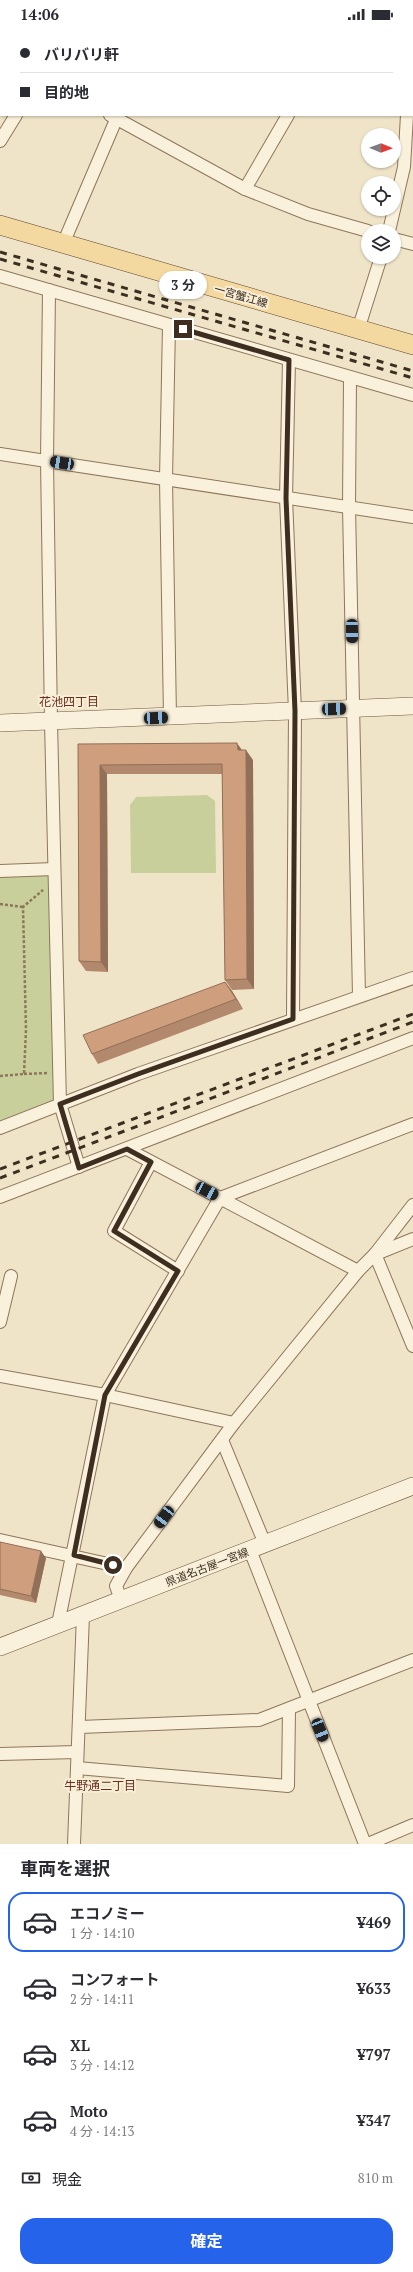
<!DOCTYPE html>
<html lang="ja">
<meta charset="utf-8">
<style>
:root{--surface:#fff;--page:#f7f7f7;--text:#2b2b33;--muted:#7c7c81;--line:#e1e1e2;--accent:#2563eb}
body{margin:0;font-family:"PT Serif","Noto Sans JP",serif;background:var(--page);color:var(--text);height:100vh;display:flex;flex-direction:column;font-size:15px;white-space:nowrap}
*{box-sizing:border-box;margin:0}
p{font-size:13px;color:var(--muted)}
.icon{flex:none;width:22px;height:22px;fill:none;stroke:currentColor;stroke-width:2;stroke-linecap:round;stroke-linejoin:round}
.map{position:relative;height:1816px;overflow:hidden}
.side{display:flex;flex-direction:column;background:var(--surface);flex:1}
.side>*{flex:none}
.guide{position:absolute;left:0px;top:0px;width:413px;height:88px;box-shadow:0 1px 3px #0004;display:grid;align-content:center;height:88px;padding:0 20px;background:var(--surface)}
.needle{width:26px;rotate:91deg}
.controls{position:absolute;left:361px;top:100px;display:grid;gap:8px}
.controls a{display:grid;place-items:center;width:40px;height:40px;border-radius:50%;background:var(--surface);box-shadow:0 1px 3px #0004;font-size:20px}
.end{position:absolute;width:18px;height:18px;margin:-9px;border:5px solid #3d2e20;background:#fff;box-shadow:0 0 0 2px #fff}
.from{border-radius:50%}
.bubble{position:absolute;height:28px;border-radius:14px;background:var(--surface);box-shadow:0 1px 3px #0004;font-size:13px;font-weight:700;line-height:28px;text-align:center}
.car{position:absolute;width:12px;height:24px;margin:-12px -6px;border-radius:5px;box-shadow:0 0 3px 1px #0007;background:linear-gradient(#222 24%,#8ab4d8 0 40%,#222 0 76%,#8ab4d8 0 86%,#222 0)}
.guide b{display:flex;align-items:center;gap:14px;height:38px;font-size:15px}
.guide b+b{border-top:1px solid var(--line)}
.guide i{width:10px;height:10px;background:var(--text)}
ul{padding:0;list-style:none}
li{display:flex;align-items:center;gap:12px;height:60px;margin:0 8px 6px;padding:0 12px;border:2px solid transparent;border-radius:16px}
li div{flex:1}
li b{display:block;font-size:15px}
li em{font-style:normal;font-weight:700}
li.active{border-color:var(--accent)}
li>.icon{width:36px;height:36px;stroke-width:1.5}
h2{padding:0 20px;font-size:18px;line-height:48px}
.pay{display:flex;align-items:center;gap:10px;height:44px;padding:0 20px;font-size:15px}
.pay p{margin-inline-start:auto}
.action{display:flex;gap:8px;margin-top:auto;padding:8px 20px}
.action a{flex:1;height:46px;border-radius:16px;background:var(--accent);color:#fff;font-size:16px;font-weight:700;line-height:46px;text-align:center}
.status{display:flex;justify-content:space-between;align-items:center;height:28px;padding:0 20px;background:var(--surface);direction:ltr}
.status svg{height:11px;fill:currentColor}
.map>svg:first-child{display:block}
.green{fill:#c9cf9b}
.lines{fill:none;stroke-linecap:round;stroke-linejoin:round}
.street-casing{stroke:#8d765c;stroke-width:14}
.secondary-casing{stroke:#6f573f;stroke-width:18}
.primary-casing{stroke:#5b4430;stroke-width:20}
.path{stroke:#8d765c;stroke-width:2.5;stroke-dasharray:3 2;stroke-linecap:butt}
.street{stroke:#faf1dc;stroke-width:12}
.secondary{stroke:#faf1dc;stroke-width:17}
.primary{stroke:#f3d9a0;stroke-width:19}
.rail{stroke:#3d2e20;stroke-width:3;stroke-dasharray:7 7;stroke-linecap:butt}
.wall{fill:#b2896c}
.shaded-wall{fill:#916f58}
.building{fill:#cf9f7d;stroke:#916f58}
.route{stroke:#3d2e20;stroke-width:5}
.labels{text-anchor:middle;stroke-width:4;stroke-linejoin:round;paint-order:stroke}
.street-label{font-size:11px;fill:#3d2e20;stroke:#f7eed8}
.neighbourhood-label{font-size:12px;fill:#6b2e1e;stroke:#f7eed8}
</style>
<div class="status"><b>14:06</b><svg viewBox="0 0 49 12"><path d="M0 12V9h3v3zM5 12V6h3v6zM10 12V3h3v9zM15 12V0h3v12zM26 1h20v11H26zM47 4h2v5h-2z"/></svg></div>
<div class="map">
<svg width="413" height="1816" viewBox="0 0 413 1816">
<rect width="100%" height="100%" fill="#f0e4c8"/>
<g class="green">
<polygon points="207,767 215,773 216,845 131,845 130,777 136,769"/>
<polygon points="52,843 55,1043 53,1055 56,1072 0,1096 0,844"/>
</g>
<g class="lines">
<g class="street-casing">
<g id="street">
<polyline points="279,0 281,1"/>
<polyline points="170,1 171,0"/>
<polyline points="412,1 412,0"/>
<polyline points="0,25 1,25"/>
<polyline points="412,54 413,54"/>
<polyline points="110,87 245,161 308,186 368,203"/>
<polyline points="0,113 16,87"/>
<polyline points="245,161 288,87"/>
<polyline points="389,203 404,139 407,87"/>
<polyline points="394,211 413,216"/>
<polyline points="63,216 118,87"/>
<polyline points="0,248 413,367"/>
<polyline points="49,262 47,433 51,694 60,1076 79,1139"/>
<polyline points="169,297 166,451 170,689"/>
<polyline points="358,302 381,229"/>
<polyline points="289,332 286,470 295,683 293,991"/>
<polyline points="350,350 349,479 359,968"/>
<polyline points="0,426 413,489"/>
<polyline points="0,843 54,841"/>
<polyline points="0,1100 138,1046 413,950"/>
<polyline points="127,1121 358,1243"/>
<polyline points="151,1134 114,1203 178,1243"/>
<polyline points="0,1169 413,1010"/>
<polyline points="375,1226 413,1318"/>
<polyline points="376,1226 413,1211"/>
<polyline points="0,1294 11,1248"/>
<polyline points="0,1348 105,1367 234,1395"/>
<polyline points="222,1412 265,1516"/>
<polyline points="0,1512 126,1540"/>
<polyline points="250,1522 365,1816"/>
<polyline points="121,1572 116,1558 126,1540 234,1395 358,1243 375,1226 413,1177"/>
<polyline points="58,1596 105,1367 220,1170 413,1096"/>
<polyline points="80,1699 259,1692 413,1632"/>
<polyline points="0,1726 77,1724"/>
<polyline points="77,1740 288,1758 289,1681"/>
<polyline points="74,1816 83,1587"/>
<polyline points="368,1816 413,1797"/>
</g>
</g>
<g class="secondary-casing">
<g id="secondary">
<polyline points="0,695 413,678"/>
<polyline points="0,1619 413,1458"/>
</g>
</g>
<g class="primary-casing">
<polyline id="primary" points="0,197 413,317"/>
</g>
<g class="path">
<polyline points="0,876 23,879"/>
<polyline points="24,1046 47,1045"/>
<polyline points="0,1048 24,1046 26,1002 23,879 43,862"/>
</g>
<use href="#street" class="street"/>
<use href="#secondary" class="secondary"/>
<use href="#primary" class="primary"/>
<g class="rail">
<polyline points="0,224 413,343"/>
<polyline points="0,231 413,350"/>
<polyline points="0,1141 413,986"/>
<polyline points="0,1150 413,994"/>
</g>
</g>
<g class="wall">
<polygon points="78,716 253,732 254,961 232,962 225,952 222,746 107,746 108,944 86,943 79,933"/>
<polygon points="225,954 232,963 243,981 98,1036 92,1026"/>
<polygon points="0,1514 46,1530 36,1575 0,1567"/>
</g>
<g class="shaded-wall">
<polygon points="237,715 244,725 238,722"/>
<polygon points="246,722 253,732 254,961 247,951"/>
<polygon points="100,737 107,746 108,944 101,934"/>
<polygon points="225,954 232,963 243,981 236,971"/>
<polygon points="41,1523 46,1530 36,1575 31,1568"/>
</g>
<g class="building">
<polygon points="237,715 238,722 246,722 247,951 225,952 222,736 100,737 101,934 79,933 78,716"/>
<polygon points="225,954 236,971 92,1026 83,1007"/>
<polygon points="0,1514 41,1523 31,1568 0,1561"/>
</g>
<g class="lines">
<polyline class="route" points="113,1537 74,1527 105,1367 178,1243 114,1203 151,1134 127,1121 79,1140 60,1076 138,1046 293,991 295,683 286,470 289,332 183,301"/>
</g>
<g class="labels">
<g class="street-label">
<text transform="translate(241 268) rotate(16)" y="4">一宮蟹江線</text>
<text transform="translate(207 1539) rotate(-21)" y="4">県道名古屋一宮線</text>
</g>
<g class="neighbourhood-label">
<text x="69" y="678">花池四丁目</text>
<text x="100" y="1762">牛野通二丁目</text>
</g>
</g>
</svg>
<div class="controls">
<a><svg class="needle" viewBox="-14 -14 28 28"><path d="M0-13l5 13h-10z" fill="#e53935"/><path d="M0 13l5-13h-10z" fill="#7c7c81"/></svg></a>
<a><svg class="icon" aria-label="locate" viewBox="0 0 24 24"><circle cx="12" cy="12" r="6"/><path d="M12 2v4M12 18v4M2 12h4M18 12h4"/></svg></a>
<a><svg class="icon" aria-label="layers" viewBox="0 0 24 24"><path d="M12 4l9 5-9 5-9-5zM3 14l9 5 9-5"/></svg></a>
</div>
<i class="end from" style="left:113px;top:1537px"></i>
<i class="end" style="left:183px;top:301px"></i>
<div class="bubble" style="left:159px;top:243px;width:48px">3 分</div>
<i class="car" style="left:62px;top:435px;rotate:279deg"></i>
<i class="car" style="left:352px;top:603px;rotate:179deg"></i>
<i class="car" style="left:334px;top:681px;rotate:88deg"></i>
<i class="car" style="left:156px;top:690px;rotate:87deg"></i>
<i class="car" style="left:207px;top:1163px;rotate:118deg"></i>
<i class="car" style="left:164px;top:1489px;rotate:217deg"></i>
<i class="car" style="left:320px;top:1702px;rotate:158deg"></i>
<div class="guide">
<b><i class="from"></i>バリバリ軒</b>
<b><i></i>目的地</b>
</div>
</div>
<section class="side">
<h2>車両を選択</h2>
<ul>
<li class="active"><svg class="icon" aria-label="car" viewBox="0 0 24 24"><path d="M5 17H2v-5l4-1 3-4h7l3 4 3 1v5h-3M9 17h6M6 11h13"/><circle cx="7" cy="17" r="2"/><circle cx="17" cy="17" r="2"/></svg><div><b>エコノミー</b><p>1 分 · 14:10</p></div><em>¥469</em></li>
<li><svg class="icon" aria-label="car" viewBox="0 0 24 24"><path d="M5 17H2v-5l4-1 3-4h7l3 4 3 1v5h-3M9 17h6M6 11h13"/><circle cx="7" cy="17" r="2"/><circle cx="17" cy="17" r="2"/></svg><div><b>コンフォート</b><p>2 分 · 14:11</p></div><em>¥633</em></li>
<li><svg class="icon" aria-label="car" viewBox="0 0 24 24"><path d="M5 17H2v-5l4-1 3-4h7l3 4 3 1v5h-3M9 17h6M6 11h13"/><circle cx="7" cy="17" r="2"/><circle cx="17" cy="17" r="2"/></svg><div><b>XL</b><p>3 分 · 14:12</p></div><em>¥797</em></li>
<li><svg class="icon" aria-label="car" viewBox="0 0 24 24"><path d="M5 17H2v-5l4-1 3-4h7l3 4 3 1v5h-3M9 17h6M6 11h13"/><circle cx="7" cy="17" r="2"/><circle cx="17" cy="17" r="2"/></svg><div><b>Moto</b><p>4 分 · 14:13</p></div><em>¥347</em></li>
</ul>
<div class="pay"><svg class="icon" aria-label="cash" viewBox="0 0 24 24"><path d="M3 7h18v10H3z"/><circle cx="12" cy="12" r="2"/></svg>現金<p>810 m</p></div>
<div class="action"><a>確定</a></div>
</section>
